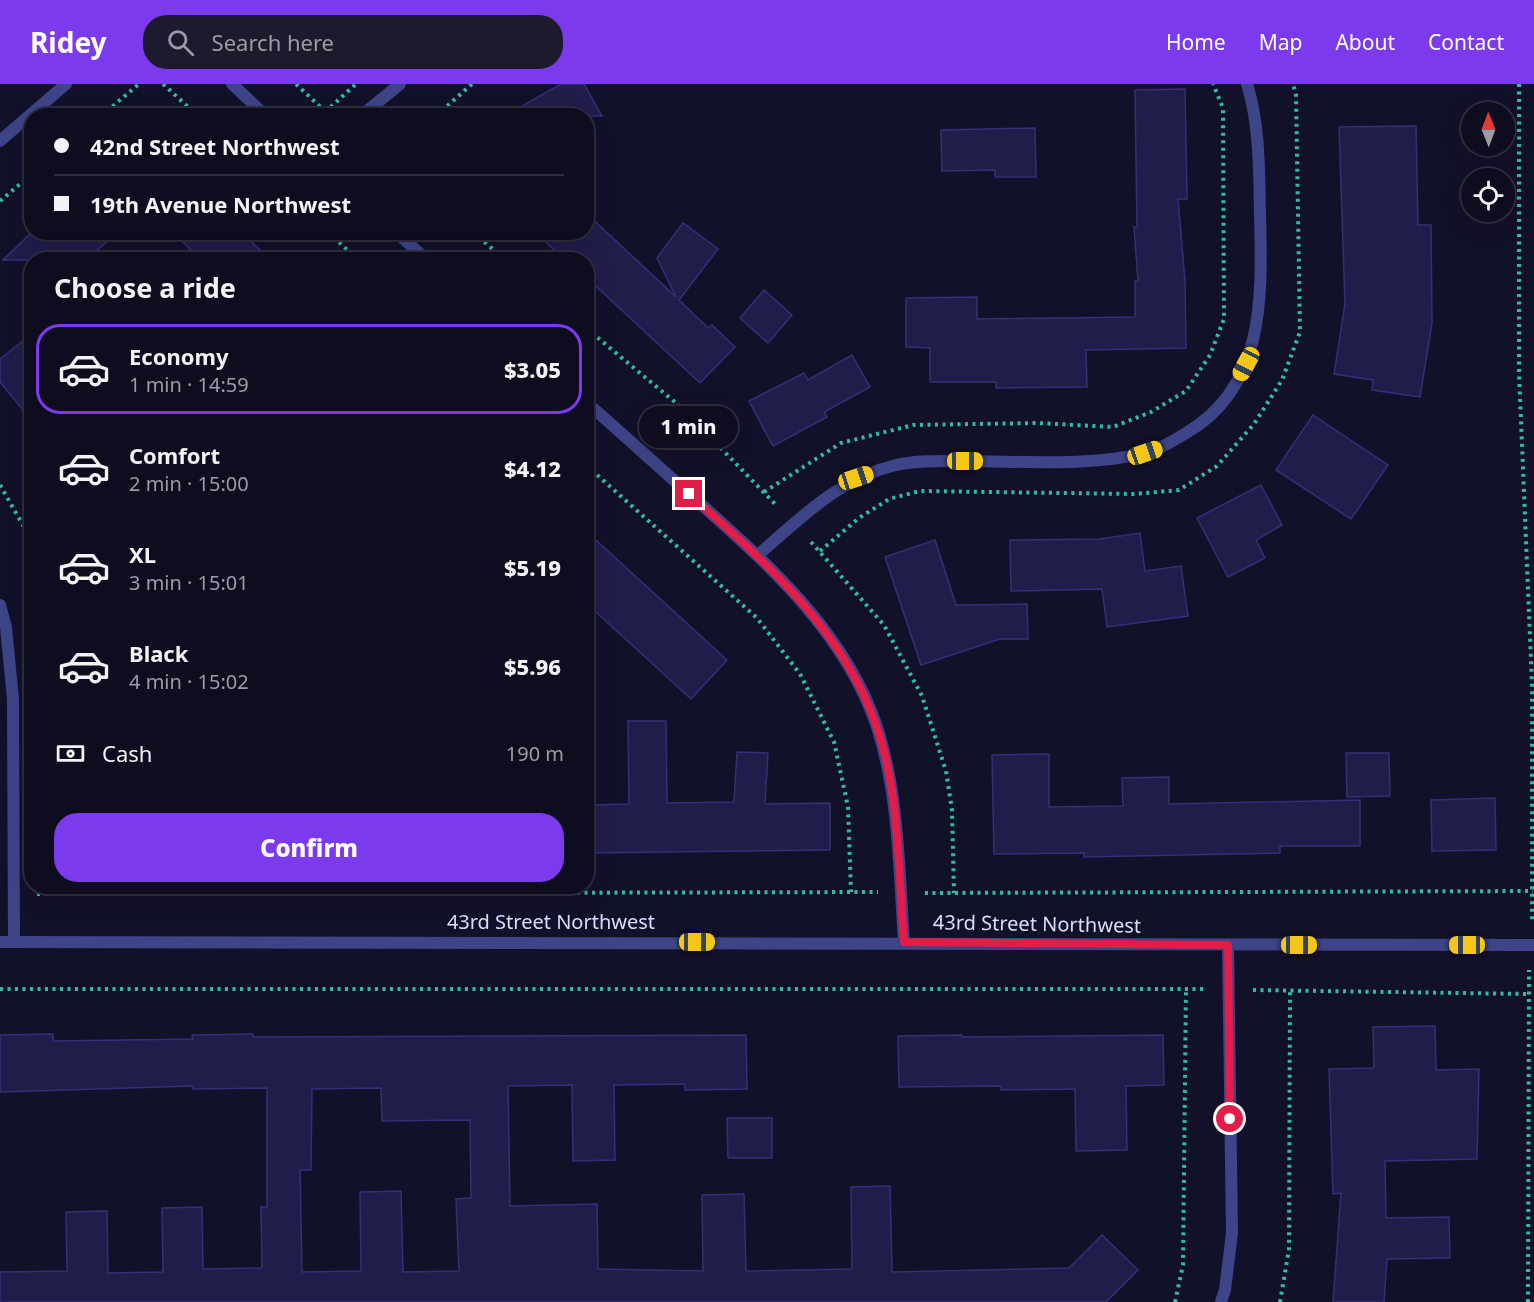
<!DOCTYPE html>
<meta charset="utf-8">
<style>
:root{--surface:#0e0d20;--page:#1c1b2d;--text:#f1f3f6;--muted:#9b9ca5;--line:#2e2d3e;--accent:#7c3aed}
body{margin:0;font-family:"Noto Sans",sans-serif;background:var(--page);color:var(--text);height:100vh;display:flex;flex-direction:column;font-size:22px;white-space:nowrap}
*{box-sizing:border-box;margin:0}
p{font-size:20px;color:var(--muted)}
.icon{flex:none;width:33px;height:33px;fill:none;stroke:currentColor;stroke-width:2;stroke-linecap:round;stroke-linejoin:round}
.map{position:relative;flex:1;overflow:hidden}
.panel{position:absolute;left:24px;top:168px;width:570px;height:642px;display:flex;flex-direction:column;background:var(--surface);border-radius:24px;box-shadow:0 6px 24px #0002,0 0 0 2px var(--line)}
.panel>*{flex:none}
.top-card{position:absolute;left:24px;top:24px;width:570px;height:132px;border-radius:24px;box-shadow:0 6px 24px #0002,0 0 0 2px var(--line);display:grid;align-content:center;height:132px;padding:0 30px;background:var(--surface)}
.needle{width:39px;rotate:359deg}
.tools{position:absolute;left:1461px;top:18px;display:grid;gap:12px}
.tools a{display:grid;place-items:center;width:54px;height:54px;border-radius:50%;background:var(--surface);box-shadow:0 6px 24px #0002,0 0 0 2px var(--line);font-size:30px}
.end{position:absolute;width:27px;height:27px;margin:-14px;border:8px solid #e11d48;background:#fff;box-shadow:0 0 0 3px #fff}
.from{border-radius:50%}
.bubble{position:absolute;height:42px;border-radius:21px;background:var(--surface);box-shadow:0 6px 24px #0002,0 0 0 2px var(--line);font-size:20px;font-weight:800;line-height:42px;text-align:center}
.car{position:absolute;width:18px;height:36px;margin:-18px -9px;border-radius:8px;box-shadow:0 0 4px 2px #0007;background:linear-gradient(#f5c518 24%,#345 0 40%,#f5c518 0 76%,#345 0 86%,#f5c518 0)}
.top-card b{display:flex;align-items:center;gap:21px;height:57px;font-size:22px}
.top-card b+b{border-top:2px solid var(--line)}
.top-card i{width:15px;height:15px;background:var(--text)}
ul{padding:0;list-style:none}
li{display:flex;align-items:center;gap:18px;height:90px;margin:0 12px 9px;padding:0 18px;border:3px solid transparent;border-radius:24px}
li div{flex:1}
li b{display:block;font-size:22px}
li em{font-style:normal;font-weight:800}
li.selected{border-color:var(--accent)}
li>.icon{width:54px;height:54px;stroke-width:1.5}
h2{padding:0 30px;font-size:27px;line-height:72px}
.pay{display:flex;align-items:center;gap:15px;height:66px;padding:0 30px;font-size:22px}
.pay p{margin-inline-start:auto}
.primary-button{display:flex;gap:12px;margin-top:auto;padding:12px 30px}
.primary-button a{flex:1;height:69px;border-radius:24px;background:var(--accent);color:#fff;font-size:24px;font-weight:800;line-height:69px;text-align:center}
header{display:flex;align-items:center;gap:36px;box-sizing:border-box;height:84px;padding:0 30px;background:var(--accent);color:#fff}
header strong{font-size:28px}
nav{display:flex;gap:33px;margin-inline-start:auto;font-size:21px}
.search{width:420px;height:54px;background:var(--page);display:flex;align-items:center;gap:15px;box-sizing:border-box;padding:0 21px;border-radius:24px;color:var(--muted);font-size:22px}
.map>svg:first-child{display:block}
.building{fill:#201d4b;stroke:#343077;stroke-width:1.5;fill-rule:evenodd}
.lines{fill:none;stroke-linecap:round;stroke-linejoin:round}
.path{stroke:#32bba0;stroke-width:4;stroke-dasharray:3 4.5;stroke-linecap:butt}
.minor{stroke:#3d4588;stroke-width:12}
.route{stroke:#e11d48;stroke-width:8}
.labels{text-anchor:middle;stroke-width:4.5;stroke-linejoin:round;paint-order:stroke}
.street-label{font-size:20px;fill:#dbdcfe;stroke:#12112a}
</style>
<header>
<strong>Ridey</strong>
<div class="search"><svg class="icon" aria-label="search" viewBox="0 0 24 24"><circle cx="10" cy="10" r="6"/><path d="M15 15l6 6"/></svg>Search here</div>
<nav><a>Home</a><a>Map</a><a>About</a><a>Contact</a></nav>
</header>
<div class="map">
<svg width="1534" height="1218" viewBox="0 0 1534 1218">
<rect width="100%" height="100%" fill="#12112a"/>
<g class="building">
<polygon points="561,0 584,0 602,32 504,32"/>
<polygon points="1185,5 1187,115 1178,115 1185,197 1186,264 1086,266 1087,303 996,304 996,298 930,298 930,264 906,263 906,214 977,213 977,235 1135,233 1135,197 1138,197 1134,143 1137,143 1135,6"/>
<polygon points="1416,42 1418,141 1431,141 1432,239 1420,313 1372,306 1373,296 1334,290 1345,220 1339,43"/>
<polygon points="1035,44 1036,93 995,93 995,86 942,87 941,46"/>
<polygon points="586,129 676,213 657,174 683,139 718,165 679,216 708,244 712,241 735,263 700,299 586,193 586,176 564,176 536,148 586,148"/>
<polygon points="32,148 118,148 86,176 3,176"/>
<polygon points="173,148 242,148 270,176 201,176"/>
<polygon points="764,206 792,231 768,259 740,234"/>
<polygon points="32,250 32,337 0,298 0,275"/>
<polygon points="852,271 870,303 824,328 827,333 773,362 749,317 804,289 808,296"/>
<polygon points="1313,331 1388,381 1351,435 1276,386"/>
<polygon points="1261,401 1282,441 1256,456 1265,474 1228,493 1197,434"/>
<polygon points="586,447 727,576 691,615 586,519"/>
<polygon points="1140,449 1145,487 1181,482 1188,532 1107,543 1102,505 1011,507 1010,456 1100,455"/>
<polygon points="935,456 956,521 1027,520 1028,555 1000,555 921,581 885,473"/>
<polygon points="628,637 666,637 667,719 734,718 737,668 768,669 765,720 830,719 830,766 586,769 586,721 629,720"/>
<polygon points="1346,669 1389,669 1390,712 1347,713"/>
<polygon points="1049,670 1049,723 1123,722 1122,694 1169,693 1169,720 1360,716 1360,762 1280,762 1280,769 1084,773 1084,769 994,770 992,671"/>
<polygon points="1495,714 1496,766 1432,767 1431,716"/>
<polygon points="1435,942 1436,986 1479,985 1477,1075 1385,1077 1386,1134 1449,1133 1450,1174 1387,1175 1384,1218 1333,1218 1341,1109 1333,1110 1329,985 1374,984 1373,943"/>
<path d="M53 950V957L193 955 192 951 253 950V953L746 951 747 1005 685 1006V1000L614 1001 615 1076 573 1077 572 1001 508 1002 510 1122 597 1120 598 1185 703 1187 702 1111 744 1110 746 1187 852 1185 851 1103 890 1102 892 1188 1069 1184 1102 1151 1138 1186 1106 1218H0V1188L67 1187 66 1128 107 1127 108 1189 163 1188 162 1124 202 1123 203 1185 262 1184 261 1123H267V1004L193 1005V1002L0 1008V951ZM381 1004 382 1037 470 1036 471 1114 456 1115 459 1187 403 1188 401 1107 360 1108 361 1187 302 1188 300 1086H311L312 1005Z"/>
<polygon points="962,951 962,953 1163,951 1164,1001 1126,1002 1127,1066 1076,1067 1075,1005 1001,1006 1001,1002 899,1003 898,952"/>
<polygon points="727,1034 772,1034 772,1074 728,1074"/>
</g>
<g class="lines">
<g class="path">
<polyline points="163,0 198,32"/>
<polyline points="296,0 330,32"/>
<polyline points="1519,0 1519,289 1532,601 1532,836"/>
<polyline points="325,28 356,0"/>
<polyline points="101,32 139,0"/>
<polyline points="436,32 472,0"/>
<polyline points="0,117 32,90"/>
<polyline points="328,148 358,176"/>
<polyline points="473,148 505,176"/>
<polyline points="586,244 682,324 777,422"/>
<polyline points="586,381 757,534 800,590 834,658 848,723 851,808"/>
<polyline points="0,401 32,457"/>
<polyline points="764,408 841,359 913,341 1037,339 1113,343 1151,328 1186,307 1210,271 1224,235 1223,24 1213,0"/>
<polyline points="811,458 884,541 922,612 946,687 952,726 954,809"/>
<polyline points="820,467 859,434 889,415 920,407 1134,410 1179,406 1217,382 1254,340 1282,296 1300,248 1296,11 1293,0"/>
<polyline points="925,809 1533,807"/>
<polyline points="37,810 878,808"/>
<polyline points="0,905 1206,905"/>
<polyline points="1253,906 1528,910"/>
<polyline points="1175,1218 1183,1181 1186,904"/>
<polyline points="1280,1218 1289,1165 1290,907"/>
<polyline points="1528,1218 1529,886"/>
</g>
<g class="minor">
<polyline points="232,0 266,32"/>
<polyline points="361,32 400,0"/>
<polyline points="0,57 66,0"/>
<polyline points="396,148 427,176"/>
<path d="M586 318C625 352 663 387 702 421 772 484 846 550 877 643 899 711 899 787 904 858"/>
<path d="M758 471C801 434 839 394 896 381 918 376 942 377 964 377 1023 377 1088 383 1145 369 1160 365 1173 357 1186 349 1266 303 1262 211 1260 130 1259 87 1260 42 1247 0"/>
<polyline points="0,521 6,543 13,615 14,858"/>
<polyline points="0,858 1534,861"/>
<polyline points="1221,1218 1225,1206 1232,1149 1228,861"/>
</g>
</g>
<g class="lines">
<path class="route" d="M689 410C764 477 842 544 876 641 900 709 898 787 904 858L1228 861 1230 1035"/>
</g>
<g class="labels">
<g class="street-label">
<text x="551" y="845">43rd Street Northwest</text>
<text transform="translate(1037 840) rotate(1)" y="7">43rd Street Northwest</text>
</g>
</g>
</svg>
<div class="tools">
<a><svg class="needle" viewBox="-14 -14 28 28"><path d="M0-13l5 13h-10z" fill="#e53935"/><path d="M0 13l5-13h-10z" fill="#9b9ca5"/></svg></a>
<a><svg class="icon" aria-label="locate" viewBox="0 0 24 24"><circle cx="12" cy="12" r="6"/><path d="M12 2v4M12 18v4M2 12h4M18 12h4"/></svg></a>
</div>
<i class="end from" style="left:1230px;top:1035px"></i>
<i class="end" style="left:689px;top:410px"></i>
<div class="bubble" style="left:639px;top:322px;width:99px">1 min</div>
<i class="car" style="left:1246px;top:280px;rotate:208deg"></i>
<i class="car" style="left:1145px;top:369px;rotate:71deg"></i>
<i class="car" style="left:965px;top:377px;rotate:90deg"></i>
<i class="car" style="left:856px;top:394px;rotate:72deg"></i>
<i class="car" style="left:697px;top:858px;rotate:90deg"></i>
<i class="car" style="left:1299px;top:861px;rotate:90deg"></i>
<i class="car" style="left:1467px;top:861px;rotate:270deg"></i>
<div class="top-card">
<b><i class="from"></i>42nd Street Northwest</b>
<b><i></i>19th Avenue Northwest</b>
</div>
<section class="panel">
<h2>Choose a ride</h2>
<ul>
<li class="selected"><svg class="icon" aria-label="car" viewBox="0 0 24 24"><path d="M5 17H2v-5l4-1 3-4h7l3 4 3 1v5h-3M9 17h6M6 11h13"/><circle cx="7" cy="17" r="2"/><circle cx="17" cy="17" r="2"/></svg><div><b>Economy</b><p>1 min · 14:59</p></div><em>$3.05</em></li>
<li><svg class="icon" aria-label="car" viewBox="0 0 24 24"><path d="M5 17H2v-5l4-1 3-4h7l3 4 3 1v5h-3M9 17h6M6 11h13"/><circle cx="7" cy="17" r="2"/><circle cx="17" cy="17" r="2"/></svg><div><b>Comfort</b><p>2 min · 15:00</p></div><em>$4.12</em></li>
<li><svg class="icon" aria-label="car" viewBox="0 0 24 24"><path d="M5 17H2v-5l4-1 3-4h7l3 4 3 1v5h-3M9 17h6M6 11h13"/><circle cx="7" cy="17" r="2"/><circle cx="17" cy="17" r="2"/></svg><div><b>XL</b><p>3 min · 15:01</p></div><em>$5.19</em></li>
<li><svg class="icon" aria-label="car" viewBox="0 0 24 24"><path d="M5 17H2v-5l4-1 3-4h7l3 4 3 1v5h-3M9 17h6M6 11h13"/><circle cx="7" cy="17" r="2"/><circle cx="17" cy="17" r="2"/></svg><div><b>Black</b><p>4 min · 15:02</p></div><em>$5.96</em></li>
</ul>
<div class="pay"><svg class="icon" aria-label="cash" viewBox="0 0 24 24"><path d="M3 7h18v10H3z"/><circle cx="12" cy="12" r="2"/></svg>Cash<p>190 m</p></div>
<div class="primary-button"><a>Confirm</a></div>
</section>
</div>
